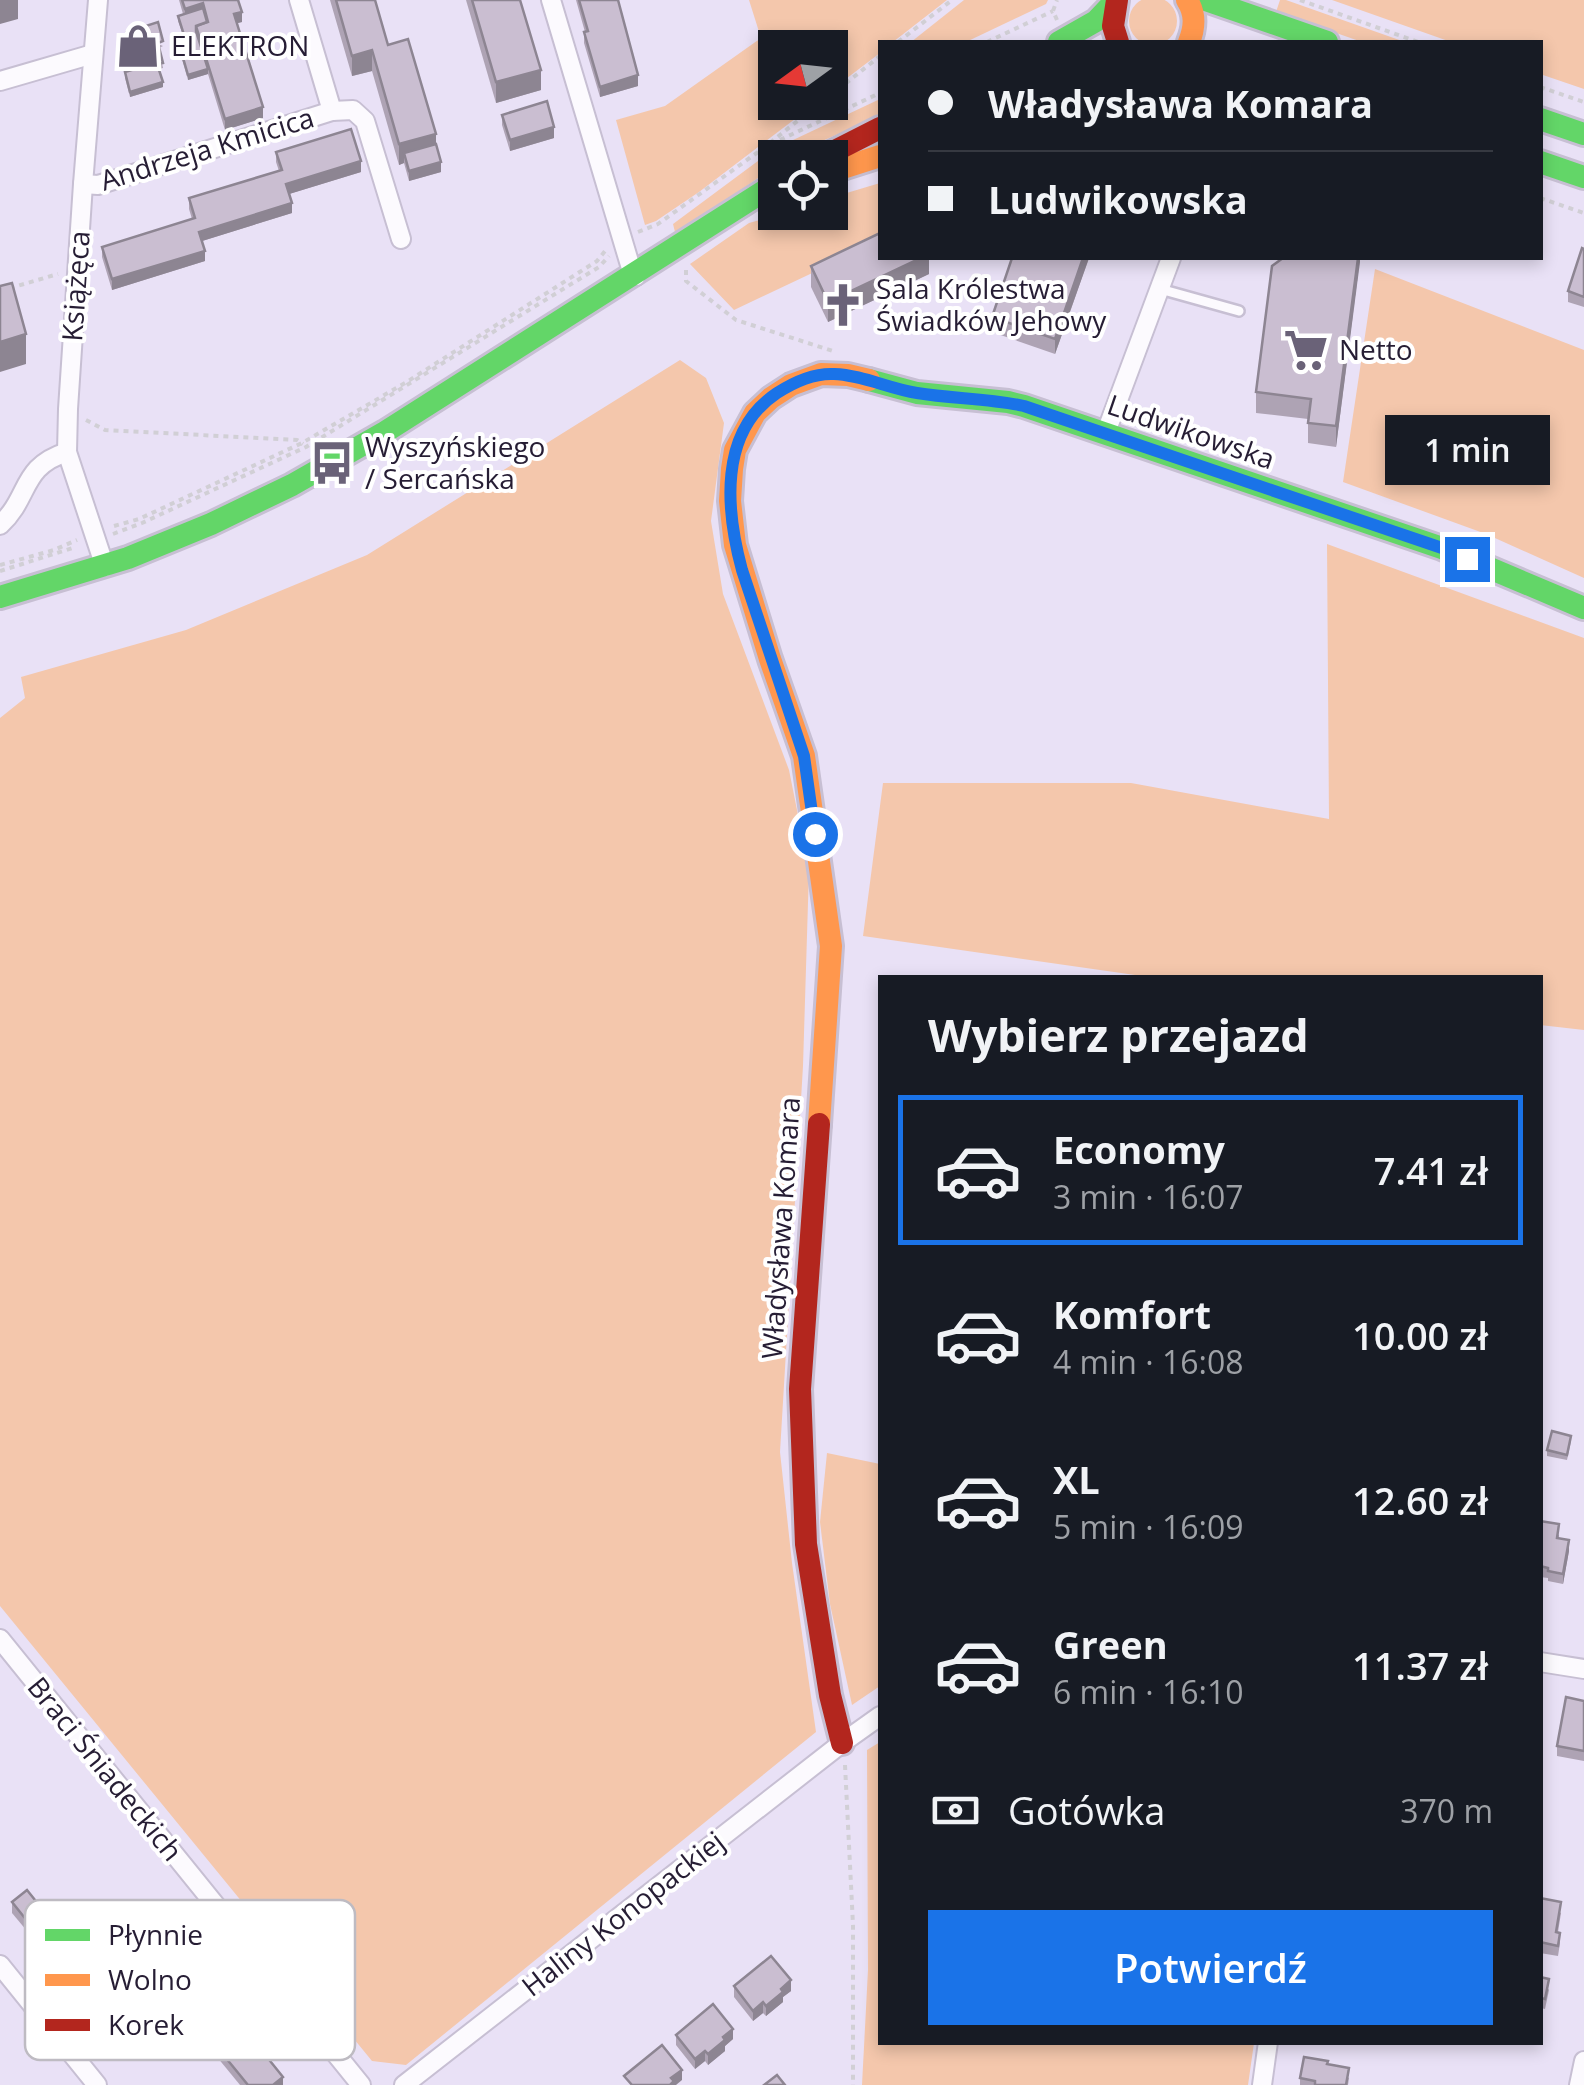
<!DOCTYPE html>
<html lang="pl">
<meta charset="utf-8">
<style>
:root{--surface:#171b24;--page:#20242c;--text:#f1f3f6;--muted:#9ea1a6;--line:#363941;--accent:#1a73e8}
body{margin:0;font-family:"Open Sans",sans-serif;background:var(--page);color:var(--text);height:100vh;display:flex;flex-direction:column;font-size:38px;white-space:nowrap}
*{box-sizing:border-box;margin:0}
p{font-size:32px;color:var(--muted)}
.icon{flex:none;width:55px;height:55px;fill:none;stroke:currentColor;stroke-width:2;stroke-linecap:round;stroke-linejoin:round}
.map{position:relative;flex:1;overflow:hidden}
.sheet{position:absolute;left:878px;top:975px;width:665px;height:1070px;display:flex;flex-direction:column;background:var(--surface);border-radius:0px;box-shadow:0 5px 15px #0003}
.sheet>*{flex:none}
.guide{position:absolute;left:878px;top:40px;width:665px;height:220px;border-radius:0px;box-shadow:0 5px 15px #0003;display:grid;align-content:center;height:220px;padding:0 50px;background:var(--surface)}
.needle{width:65px;rotate:255deg}
.controls{position:absolute;left:758px;top:30px;display:grid;gap:20px}
.controls a{display:grid;place-items:center;width:90px;height:90px;border-radius:0px;background:var(--surface);box-shadow:0 5px 15px #0003;font-size:50px}
.end{position:absolute;width:45px;height:45px;margin:-22px;border:12px solid #1a73e8;background:#fff;box-shadow:0 0 0 5px #fff}
.from{border-radius:50%}
.bubble{position:absolute;height:70px;border-radius:0px;background:var(--surface);box-shadow:0 5px 15px #0003;font-size:32px;font-weight:600;line-height:70px;text-align:center}
.guide b{display:flex;align-items:center;gap:35px;height:95px;font-size:38px}
.guide b+b{border-top:2px solid var(--line)}
.guide i{width:25px;height:25px;background:var(--text)}
ul{padding:0;list-style:none}
li{display:flex;align-items:center;gap:30px;height:150px;margin:0 20px 15px;padding:0 30px;border:5px solid transparent;border-radius:0px}
li div{flex:1}
li b{display:block;font-size:38px}
li em{font-style:normal;font-weight:600}
li.on{border-color:var(--accent)}
li>.icon{width:90px;height:90px;stroke-width:1.5}
h2{padding:0 50px;font-size:45px;line-height:120px}
.pay{display:flex;align-items:center;gap:25px;height:110px;padding:0 50px;font-size:38px}
.pay p{margin-inline-start:auto}
.button{display:flex;gap:20px;margin-top:auto;padding:20px 50px}
.button a{flex:1;height:115px;border-radius:0px;background:var(--accent);color:#fff;font-size:40px;font-weight:600;line-height:115px;text-align:center}
.map>svg:first-child{display:block}
.green{fill:#f4c7ac}
.lines{fill:none;stroke-linecap:round;stroke-linejoin:round}
.lane-casing{stroke:#c7bfd3;stroke-width:14}
.street-casing{stroke:#c7bfd3;stroke-width:22}
.fast-casing{stroke:#c7bfd3;stroke-width:28}
.slow-casing{stroke:#c7bfd3;stroke-width:28}
.jam-casing{stroke:#c7bfd3;stroke-width:28}
.path{stroke:#d1cfd5;stroke-width:4;stroke-dasharray:5 5;stroke-linecap:butt}
.lane{stroke:#fcfafe;stroke-width:9}
.street{stroke:#fcfafe;stroke-width:18}
.fast{stroke:#63d668;stroke-width:22}
.slow{stroke:#ff974d;stroke-width:22}
.jam{stroke:#b3261e;stroke-width:22}
.wall{fill:#aea3b4}
.shaded-wall{fill:#8d8592}
.building{fill:#cabed1;stroke:#8d8592;stroke-width:2.5}
.route{stroke:#1a73e8;stroke-width:12}
.labels{text-anchor:middle;stroke-width:8;stroke-linejoin:round;paint-order:stroke}
.poi-label{font-size:28px;fill:#261d34;stroke:#fff;text-anchor:start}
.street-label{font-size:28px;fill:#261d34;stroke:#fff}
.key{fill:#fff;stroke:#bebbc2;stroke-width:2.5}
.key-label{font-size:28px;fill:#261d34}
</style>
<div class="map">
<svg width="1584" height="2085" viewBox="0 0 1584 2085">
<rect width="100%" height="100%" fill="#e9e1f6"/>
<g class="green">
<circle cx="1153" cy="21" r="24"/>
<polygon points="749,0 947,0 893,42 880,42 880,53 830,91 830,48 775,48 775,102 816,103 699,192 656,221 645,225 616,120 665,106 761,38"/>
<polygon points="964,0 1048,0 1046,4 966,42 911,42"/>
<polygon points="1280,0 1286,0 1405,42 1362,42 1276,12"/>
<polygon points="1332,0 1584,0 1584,89 1540,74 1540,42 1451,42"/>
<polygon points="880,99 880,115 787,157 775,158 775,166 676,236 673,224 774,149"/>
<polygon points="880,183 880,241 734,310 690,264 749,223 784,213 830,212 830,198"/>
<polygon points="1375,269 1584,350 1584,578 1486,534 1343,482"/>
<polygon points="680,360 706,378 724,423 711,521 723,594 789,770 809,870 803,1066 780,1452 792,1563 816,1732 406,2065 372,2061 0,1606 0,718 25,698 21,677 186,630 367,555"/>
<polygon points="1327,544 1584,638 1584,1030 1540,1025 1540,978 1156,978 863,936 883,783 1131,783 1329,819"/>
<polygon points="827,1453 880,1464 880,1686 852,1705 830,1604 820,1522"/>
<polygon points="880,1742 880,2042 1254,2043 1248,2085 862,2085 868,1970 867,1750"/>
</g>
<g class="lines">
<g class="lane-casing">
<polyline id="lane" points="1160,289 1239,311"/>
</g>
<g class="street-casing">
<g id="street">
<polyline points="98,0 83,184 68,409 67,452 105,567"/>
<polyline points="299,0 332,111"/>
<polyline points="551,0 630,265 636,276"/>
<polyline points="0,81 93,54"/>
<polyline points="83,184 98,185 332,111 353,110 365,121 401,239"/>
<polyline points="1105,435 1171,258"/>
<path d="M0 525C31 496 20 467 67 452"/>
<polyline points="0,1639 361,2085"/>
<polyline points="1540,1662 1584,1669"/>
<polyline points="0,1965 97,2085"/>
<polyline points="404,2085 842,1743 880,1716"/>
<polyline points="1262,2085 1268,2042"/>
<polyline points="1579,2085 1584,2061"/>
</g>
</g>
<g class="fast-casing">
<g id="fast">
<polyline points="1206,0 1327,42"/>
<polyline points="1059,42 1096,21 1116,0"/>
<polyline points="1540,119 1584,134"/>
<polyline points="1540,162 1584,177"/>
<polyline points="869,380 917,393 1008,402 1024,406 1442,548 1584,608"/>
<polyline points="0,597 128,558 211,524 292,485 385,432 775,184"/>
</g>
</g>
<g class="slow-casing">
<g id="slow">
<path d="M1187 0C1196 14 1195 27 1189 42"/>
<polyline points="830,172 880,156"/>
<polyline points="819,1124 831,946 804,756 770,659 735,545 730,501 732,469 735,450 755,413 771,398 791,385 821,374 848,375 869,380"/>
</g>
</g>
<g class="jam-casing">
<g id="jam">
<polyline points="1117,0 1113,26 1118,42"/>
<polyline points="821,158 880,128"/>
<polyline points="819,1124 800,1389 806,1544 830,1695 842,1743"/>
</g>
</g>
<g class="path">
<polyline points="1300,0 1418,42"/>
<polyline points="1057,20 1053,11 1057,0"/>
<polyline points="898,42 952,0"/>
<polyline points="987,42 1053,11"/>
<polyline points="1540,87 1584,102"/>
<polyline points="830,96 880,56"/>
<polyline points="770,143 821,102"/>
<polyline points="1540,198 1584,213"/>
<polyline points="638,232 658,224 765,147 880,93"/>
<polyline points="686,270 686,281 736,320 833,351"/>
<polyline points="0,291 58,274"/>
<polyline points="86,420 105,430 297,440 303,444"/>
<polyline points="114,526 139,519 302,443 405,383 597,261 605,251"/>
<polyline points="113,534 142,523 306,447 599,267 609,256"/>
<polyline points="0,565 54,550 77,540"/>
<polyline points="0,571 76,547"/>
<polyline points="845,1765 853,1925 853,2085"/>
</g>
<use href="#lane" class="lane"/>
<use href="#street" class="street"/>
<use href="#fast" class="fast"/>
<use href="#slow" class="slow"/>
<use href="#jam" class="jam"/>
</g>
<g class="wall">
<polygon points="179,0 238,0 242,22 237,23 263,118 225,130 208,74 188,80 177,42 177,37 183,35 178,21 178,16 183,14"/>
<polygon points="330,0 375,0 388,45 436,144 441,172 409,181 404,163 399,165 372,71 352,76"/>
<polygon points="466,0 520,0 541,90 496,103"/>
<polygon points="576,0 618,0 638,86 600,97 584,43 584,32 585,32"/>
<polygon points="127,32 163,46 159,48 163,68 159,69 163,87 130,97 125,78 125,72 130,71 126,52 132,51 127,37"/>
<polygon points="502,115 554,138 510,151 502,125"/>
<polygon points="276,152 361,172 289,194 292,213 202,241 205,261 112,290 102,257 102,247 192,219 189,209 189,198 279,171 276,162"/>
<polygon points="1584,249 1584,307 1568,302 1568,291"/>
<polygon points="929,258 929,274 828,322 811,287 811,266"/>
<polygon points="1089,258 1055,354 992,332 992,317"/>
<polygon points="1360,258 1336,447 1308,443 1308,419 1256,413 1256,392"/>
<polygon points="1571,1441 1567,1460 1547,1456 1547,1450"/>
<polygon points="1540,1521 1559,1535 1559,1538 1569,1551 1563,1584 1548,1581 1548,1578 1540,1577"/>
<polygon points="1584,1701 1584,1761 1557,1756 1557,1746"/>
<polygon points="1540,1898 1561,1913 1558,1932 1560,1943 1558,1956 1540,1953"/>
<polygon points="12,1902 47,1925 32,1937 12,1913"/>
<polygon points="96,1942 157,1953 162,1969 140,1988 122,1969 119,1971 111,1960 105,1965 96,1953"/>
<polygon points="1540,1977 1549,1990 1545,2009 1541,2008"/>
<polygon points="734,1986 791,1991 783,1997 783,2002 766,2016 763,2013 753,2021 734,1997"/>
<polygon points="676,2035 733,2039 725,2046 725,2051 708,2065 705,2061 695,2069 676,2045"/>
<polygon points="208,2036 259,2046 283,2085 240,2085 208,2046"/>
<polygon points="1328,2064 1349,2078 1348,2085 1300,2085 1300,2078"/>
</g>
<g class="shaded-wall">
<polygon points="0,0 18,0 18,19 0,24"/>
<polygon points="203,3 203,14 185,19 185,9"/>
<polygon points="242,12 242,22 234,24 234,14"/>
<polygon points="372,50 372,71 352,76 352,56"/>
<polygon points="208,69 208,74 188,80 188,75"/>
<polygon points="541,70 541,90 496,103 496,82"/>
<polygon points="638,75 638,86 600,97 600,87"/>
<polygon points="163,82 163,87 130,97 130,92"/>
<polygon points="263,107 263,118 225,130 225,119"/>
<polygon points="554,127 554,138 510,151 510,140"/>
<polygon points="436,134 436,154 404,153 404,163 399,165 399,144"/>
<polygon points="361,161 361,172 286,195 286,184"/>
<polygon points="441,162 441,172 409,181 409,171"/>
<polygon points="292,203 292,213 199,242 199,232"/>
<polygon points="205,251 205,261 112,290 112,279"/>
<polygon points="921,258 929,258 929,274 828,322 828,302"/>
<polygon points="1083,258 1089,258 1055,354 1055,339"/>
<polygon points="1358,258 1360,258 1360,262 1336,447 1336,426"/>
<polygon points="26,334 26,364 0,372 0,342"/>
<polygon points="1569,1540 1569,1551 1563,1584 1563,1574"/>
<polygon points="47,1915 47,1925 32,1937 32,1927"/>
<polygon points="111,1950 111,1960 105,1965 105,1954"/>
<polygon points="162,1959 162,1969 140,1988 140,1977"/>
<polygon points="791,1980 791,1991 783,1997 783,2002 766,2016 766,2006 781,1989"/>
<polygon points="763,2002 763,2013 753,2021 753,2011"/>
<polygon points="733,2029 733,2039 725,2046 725,2051 708,2065 708,2054 723,2037"/>
<polygon points="705,2051 705,2061 695,2069 695,2059"/>
<polygon points="682,2070 682,2080 676,2085 670,2085 671,2078"/>
<polygon points="283,2077 283,2085 273,2085"/>
</g>
<g class="building">
<polygon points="182,0 238,0 242,12 234,14 263,107 225,119 196,26 208,22 203,3 185,9"/>
<polygon points="336,0 375,0 388,45 408,39 436,134 399,144 372,50 352,56"/>
<polygon points="472,0 520,0 541,70 496,82"/>
<polygon points="579,0 618,0 638,75 600,87 584,32 588,31"/>
<polygon points="203,8 207,22 196,26 196,31 208,69 188,75 177,37 184,35 178,16"/>
<polygon points="158,22 163,41 158,43 163,63 157,64 163,82 130,92 125,72 132,70 126,52 134,50 127,32"/>
<polygon points="547,101 554,127 510,140 502,115"/>
<polygon points="351,129 361,161 286,184 292,203 199,232 205,251 112,279 102,247 195,218 189,198 282,170 276,152"/>
<polygon points="436,144 441,162 409,171 404,153"/>
<polygon points="880,233 880,258 921,258 828,302 811,266"/>
<polygon points="1582,248 1584,249 1584,297 1568,291"/>
<polygon points="1012,258 1083,258 1055,339 992,317"/>
<polygon points="1283,258 1358,258 1336,426 1308,423 1311,399 1256,392 1272,266"/>
<polygon points="12,283 26,334 0,342 0,286"/>
<polygon points="1552,1431 1571,1436 1567,1455 1547,1450"/>
<polygon points="1540,1521 1559,1524 1557,1538 1569,1540 1563,1574 1548,1571 1548,1568 1540,1566"/>
<polygon points="1566,1697 1584,1701 1584,1751 1557,1746"/>
<polygon points="27,1890 47,1915 32,1927 12,1902"/>
<polygon points="1540,1898 1561,1902 1556,1932 1560,1933 1558,1946 1540,1942"/>
<polygon points="771,1956 791,1980 781,1989 783,1992 766,2006 763,2002 753,2011 734,1986"/>
<polygon points="1540,1977 1549,1979 1545,1999 1541,1998 1540,2005"/>
<polygon points="713,2004 733,2029 723,2037 725,2040 708,2054 705,2051 695,2059 676,2035"/>
<polygon points="238,2011 259,2037 254,2041 283,2077 273,2085 248,2085 208,2036"/>
<polygon points="662,2045 682,2070 671,2078 674,2081 670,2085 632,2085 624,2076"/>
<polygon points="1304,2057 1328,2061 1327,2064 1349,2068 1346,2085 1315,2085 1315,2081 1300,2078"/>
<polygon points="777,2075 785,2085 764,2085"/>
</g>
<g class="lines">
<path class="route" d="M815 834 804 756 742 570C726 511 718 432 777 393 794 382 814 373 834 374 863 375 889 389 917 393 953 399 989 398 1024 406L1442 548 1467 559"/>
</g>
<defs>
<g id="shop-bare" transform="scale(3.45)"><path d="M-5-2.5h2.3a2.7 3.5 0 0 1 5.4 0H5L5.5 6h-11ZM-1.5-2.5h3a1.5 2.3 0 0 0-3 0Z" fill="#6a6278" stroke="#fff" stroke-width="2.5" paint-order="stroke"/></g>
<g id="church-bare" transform="scale(3.45)"><path d="M-1.2-6h2.4v3.5h3.3v2.4h-3.3V6h-2.4V-.1h-3.3v-2.4h3.3Z" fill="#6a6278" stroke="#fff" stroke-width="2.5" paint-order="stroke"/></g>
<g id="supermarket-bare" transform="scale(3.45)"><path d="M-6-5.5h2.5l.6 2H6L4.5 2H-2.5L-4.4-4H-6ZM-1.5 3.2a1.3 1.3 0 1 0 .1 0ZM3 3.2a1.3 1.3 0 1 0 .1 0Z" fill="#6a6278" stroke="#fff" stroke-width="2.5" paint-order="stroke"/></g>
<g id="bus-bare" transform="scale(3.45)"><path d="M-5-6H5V4H4V6H2V4H-2V6H-4V4H-5ZM-3.5-4V0h7V-4ZM-3.5 1.2v1.5H-2V1.2ZM2 1.2v1.5H3.5V1.2Z" fill="#6a6278" stroke="#fff" stroke-width="2.5" paint-order="stroke"/></g>
</defs>
<g fill-rule="evenodd">
<use href="#shop-bare" x="138" y="46"/>
<use href="#church-bare" x="843" y="305"/>
<use href="#supermarket-bare" x="1306" y="350"/>
<use href="#bus-bare" x="332" y="463"/>
</g>
<g class="labels">
<g class="poi-label">
<text x="171" y="56">ELEKTRON</text>
<text x="876" y="299">Sala Królestwa<tspan x="876" dy="32">Świadków Jehowy</tspan></text>
<text x="1339" y="360">Netto</text>
<text x="365" y="457">Wyszyńskiego<tspan x="365" dy="32">/ Sercańska</tspan></text>
</g>
<g class="street-label">
<text transform="translate(207 149) rotate(-17)" y="10">Andrzeja Kmicica</text>
<text transform="translate(76 286) rotate(-86)" y="10">Książęca</text>
<text transform="translate(1191 432) rotate(19)" y="10">Ludwikowska</text>
<text transform="translate(781 1228) rotate(-86)" y="10">Władysława Komara</text>
<text transform="translate(105 1769) rotate(51)" y="10">Braci Śniadeckich</text>
<text transform="translate(623 1914) rotate(-38)" y="10">Haliny Konopackiej</text>
</g>
</g>
<rect x="25" y="1900" width="330" height="160" rx="15" class="key"/>
<rect x="45" y="1929" width="45" height="12" fill="#63d668"/>
<rect x="45" y="1974" width="45" height="12" fill="#ff974d"/>
<rect x="45" y="2019" width="45" height="12" fill="#b3261e"/>
<g class="key-label">
<text x="108" y="1945">Płynnie</text>
<text x="108" y="1990">Wolno</text>
<text x="108" y="2035">Korek</text>
</g>
</svg>
<div class="controls">
<a><svg class="needle" viewBox="-14 -14 28 28"><path d="M0-13l5 13h-10z" fill="#e53935"/><path d="M0 13l5-13h-10z" fill="#9ea1a6"/></svg></a>
<a><svg class="icon" aria-label="locate" viewBox="0 0 24 24"><circle cx="12" cy="12" r="6"/><path d="M12 2v4M12 18v4M2 12h4M18 12h4"/></svg></a>
</div>
<i class="end from" style="left:815px;top:834px"></i>
<i class="end" style="left:1467px;top:559px"></i>
<div class="bubble" style="left:1385px;top:415px;width:165px">1 min</div>
<div class="guide">
<b><i class="from"></i>Władysława Komara</b>
<b><i></i>Ludwikowska</b>
</div>
<section class="sheet">
<h2>Wybierz przejazd</h2>
<ul>
<li class="on"><svg class="icon" aria-label="car" viewBox="0 0 24 24"><path d="M5 17H2v-5l4-1 3-4h7l3 4 3 1v5h-3M9 17h6M6 11h13"/><circle cx="7" cy="17" r="2"/><circle cx="17" cy="17" r="2"/></svg><div><b>Economy</b><p>3 min · 16:07</p></div><em>7.41 zł</em></li>
<li><svg class="icon" aria-label="car" viewBox="0 0 24 24"><path d="M5 17H2v-5l4-1 3-4h7l3 4 3 1v5h-3M9 17h6M6 11h13"/><circle cx="7" cy="17" r="2"/><circle cx="17" cy="17" r="2"/></svg><div><b>Komfort</b><p>4 min · 16:08</p></div><em>10.00 zł</em></li>
<li><svg class="icon" aria-label="car" viewBox="0 0 24 24"><path d="M5 17H2v-5l4-1 3-4h7l3 4 3 1v5h-3M9 17h6M6 11h13"/><circle cx="7" cy="17" r="2"/><circle cx="17" cy="17" r="2"/></svg><div><b>XL</b><p>5 min · 16:09</p></div><em>12.60 zł</em></li>
<li><svg class="icon" aria-label="car" viewBox="0 0 24 24"><path d="M5 17H2v-5l4-1 3-4h7l3 4 3 1v5h-3M9 17h6M6 11h13"/><circle cx="7" cy="17" r="2"/><circle cx="17" cy="17" r="2"/></svg><div><b>Green</b><p>6 min · 16:10</p></div><em>11.37 zł</em></li>
</ul>
<div class="pay"><svg class="icon" aria-label="cash" viewBox="0 0 24 24"><path d="M3 7h18v10H3z"/><circle cx="12" cy="12" r="2"/></svg>Gotówka<p>370 m</p></div>
<div class="button"><a>Potwierdź</a></div>
</section>
</div>
